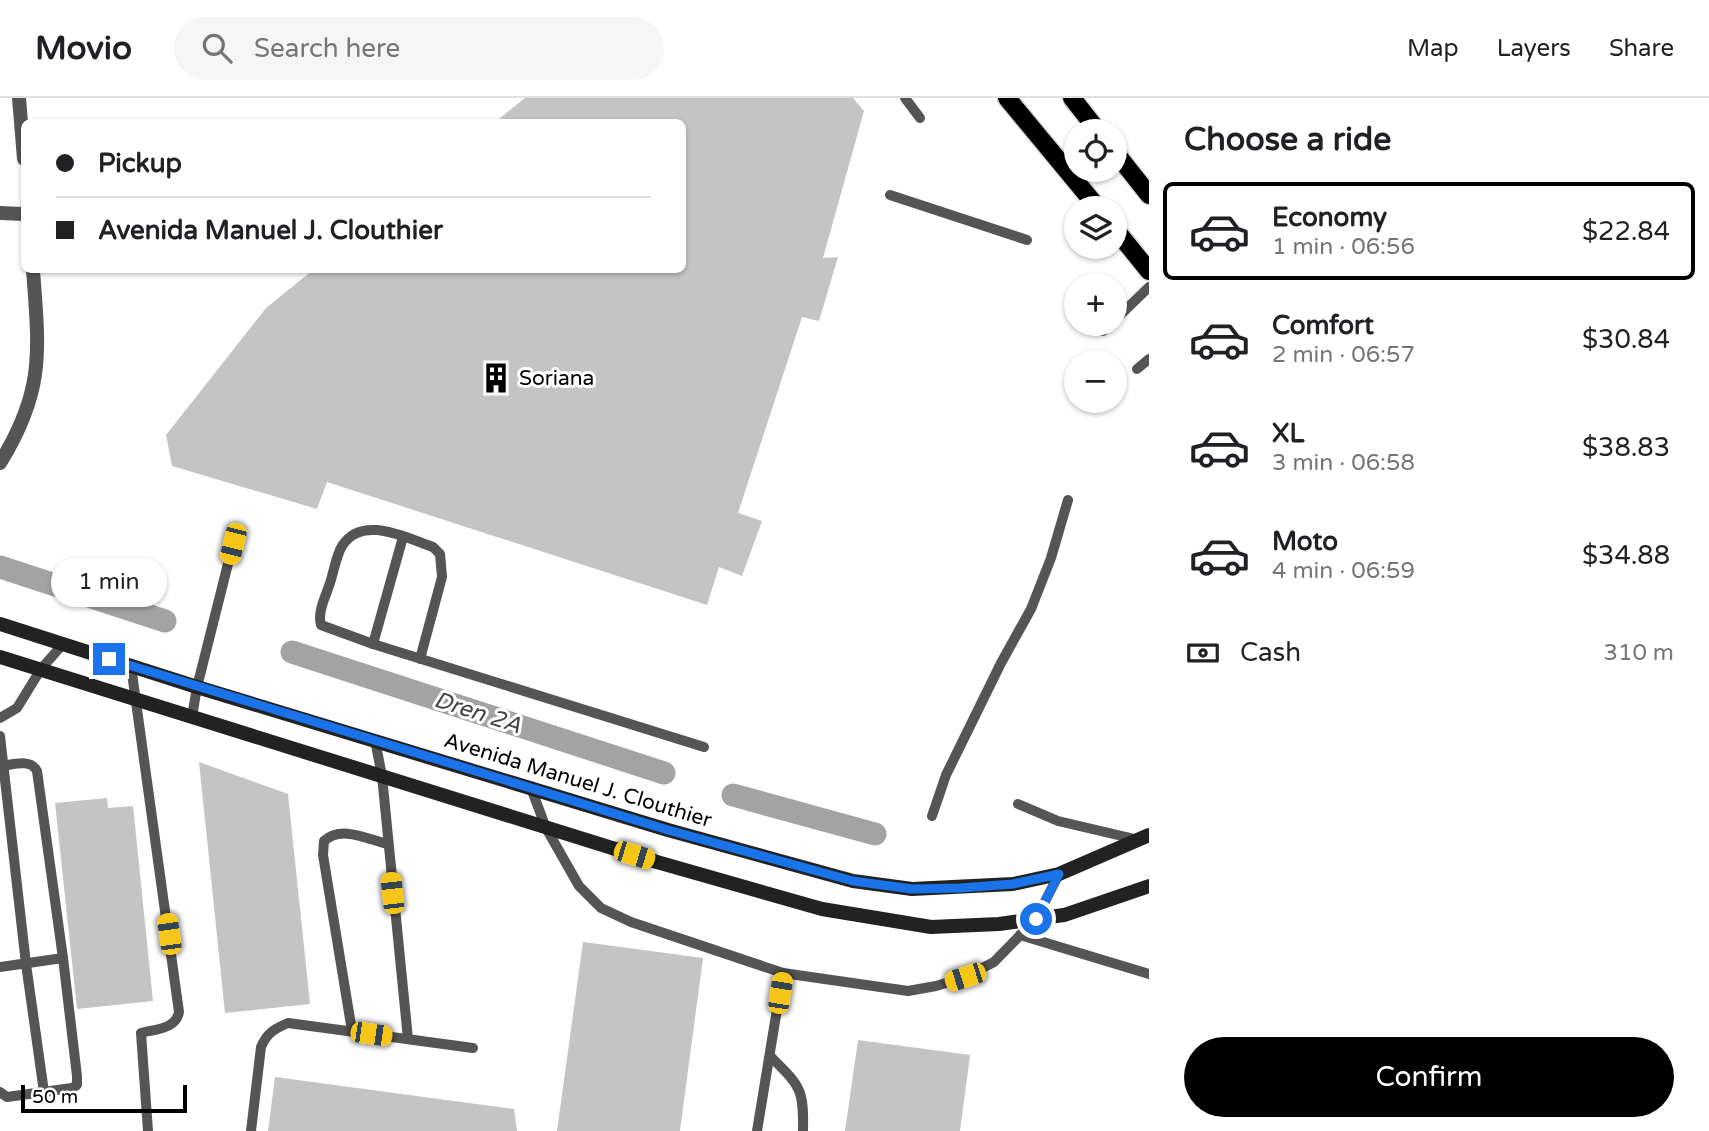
<!DOCTYPE html>
<meta charset="utf-8">
<style>
:root{--surface:#fff;--page:#f6f6f6;--text:#202124;--muted:#757577;--line:#e0e0e0;--accent:#000}
body{margin:0;font-family:"Varela Round",sans-serif;background:var(--page);color:var(--text);height:100vh;display:flex;flex-direction:column;font-size:26px;white-space:nowrap}
*{box-sizing:border-box;margin:0}
p{font-size:23px;color:var(--muted)}
.icon{flex:none;width:38px;height:38px;fill:none;stroke:currentColor;stroke-width:2;stroke-linecap:round;stroke-linejoin:round}
.map{position:relative;flex:1;overflow:hidden}
.panel{display:flex;flex-direction:column;background:var(--surface);width:560px}
.panel>*{flex:none}
.guide{position:absolute;left:21px;top:21px;width:665px;height:154px;border-radius:10px;box-shadow:0 2px 5px #0004;display:grid;align-content:center;height:154px;padding:0 35px;background:var(--surface)}
.controls{position:absolute;left:1064px;top:21px;display:grid;gap:14px}
.controls a{display:grid;place-items:center;width:63px;height:63px;border-radius:50%;background:var(--surface);box-shadow:0 2px 5px #0004;font-size:35px}
.scale{position:absolute;left:21px;bottom:18px;width:166px;box-sizing:border-box;padding-left:7px;border:4px solid #000;border-top:0;font-size:19px;line-height:24px;white-space:nowrap;color:#000;-webkit-text-stroke:5px #fff;paint-order:stroke}
.end{position:absolute;width:32px;height:32px;margin:-16px;border:9px solid #1a73e8;background:#fff;box-shadow:0 0 0 4px #fff}
.from{border-radius:50%}
.bubble{position:absolute;height:49px;border-radius:24px;background:var(--surface);box-shadow:0 2px 5px #0004;font-size:23px;font-weight:600;line-height:49px;text-align:center}
.car{position:absolute;width:21px;height:42px;margin:-21px -10px;border-radius:9px;box-shadow:0 0 5px 2px #0007;background:linear-gradient(#f5c518 24%,#345 0 40%,#f5c518 0 76%,#345 0 86%,#f5c518 0)}
.guide b{display:flex;align-items:center;gap:24px;height:66px;font-size:26px}
.guide b+b{border-top:2px solid var(--line)}
.guide i{width:18px;height:18px;background:var(--text)}
ul{padding:0;list-style:none}
li{display:flex;align-items:center;gap:21px;height:98px;margin:0 14px 10px;padding:0 21px;border:4px solid transparent;border-radius:10px}
li div{flex:1}
li b{display:block;font-size:26px}
li em{font-style:normal;font-weight:600}
li.selected{border-color:var(--accent)}
li>.icon{width:63px;height:63px;stroke-width:1.5}
h2{padding:0 35px;font-size:32px;line-height:84px}
.pay{display:flex;align-items:center;gap:18px;height:77px;padding:0 35px;font-size:26px}
.pay p{margin-inline-start:auto}
.primary-button{display:flex;gap:14px;margin-top:auto;padding:14px 35px}
.primary-button a{flex:1;height:80px;border-radius:42px;background:var(--accent);color:#fff;font-size:28px;font-weight:600;line-height:80px;text-align:center}
header{display:flex;align-items:center;gap:42px;box-sizing:border-box;height:98px;padding:0 35px;background:var(--surface);border-bottom:2px solid var(--line)}
header strong{font-size:33px}
nav{display:flex;gap:38px;margin-inline-start:auto;font-size:24px}
.search{width:490px;height:63px;background:var(--page);display:flex;align-items:center;gap:18px;box-sizing:border-box;padding:0 24px;border-radius:38px;color:var(--muted);font-size:26px}
main{display:flex;flex:1;min-height:0}
.map>svg:first-child{display:block}
.lines{fill:none;stroke-linecap:round;stroke-linejoin:round}
.canal{stroke:#a3a3a3;stroke-width:23}
.building{fill:#c4c4c4}
.primary-casing{stroke:#dbdbdb;stroke-width:21}
.service{stroke:#555;stroke-width:10}
.minor{stroke:#555;stroke-width:14}
.secondary{stroke:#222;stroke-width:14}
.primary{stroke:#000;stroke-width:18}
.route{stroke:#1a73e8;stroke-width:9}
.labels{text-anchor:middle;stroke-width:6;stroke-linejoin:round;paint-order:stroke}
.poi-label{font-size:21px;fill:#000;stroke:#fff;text-anchor:start}
.street-label{font-size:21px;fill:#000;stroke:#fff}
.water-label{font-size:23px;font-style:italic;fill:#444;stroke:#fff}
</style>
<header>
<strong>Movio</strong>
<div class="search"><svg class="icon" aria-label="search" viewBox="0 0 24 24"><circle cx="10" cy="10" r="6"/><path d="M15 15l6 6"/></svg>Search here</div>
<nav><a>Map</a><a>Layers</a><a>Share</a></nav>
</header>
<main>
<div class="map">
<svg width="1149" height="1033" viewBox="0 0 1149 1033">
<rect width="100%" height="100%" fill="#fff"/>
<g class="lines">
<g class="canal">
<polyline points="0,469 165,523"/>
<polyline points="292,554 664,675"/>
<polyline points="733,697 875,736"/>
</g>
</g>
<g class="building">
<polygon points="525,0 853,0 864,13 823,160 838,159 819,223 802,219 738,415 762,423 742,478 719,469 707,507 327,384 317,411 172,368 166,337 266,210 313,172 682,172 682,24 495,24"/>
<polygon points="199,664 288,696 310,906 225,915"/>
<polygon points="107,700 108,710 133,708 153,903 77,911 55,705"/>
<polygon points="583,844 703,860 680,1033 557,1033"/>
<polygon points="858,942 970,957 960,1033 845,1033"/>
<polygon points="275,979 514,1011 517,1033 268,1033"/>
</g>
<g class="lines">
<g class="primary-casing">
<g id="primary">
<polyline points="1007,0 1098,110"/>
<polyline points="1072,0 1098,33"/>
<polyline points="1115,54 1149,97"/>
<polyline points="1115,131 1149,173"/>
</g>
</g>
<g class="service">
<polyline points="905,0 920,20"/>
<polyline points="890,97 1027,142"/>
<polyline points="1115,222 1149,189"/>
<polyline points="1103,233 1110,226"/>
<polyline points="1137,271 1149,261"/>
<polyline points="373,546 403,439"/>
<path d="M420 561 442 479 440 456 433 449C406 440 362 416 342 448 336 458 334 473 330 485 326 498 317 514 321 527L373 546 704 649"/>
<path d="M131 568 179 914C176 931 156 931 141 935L148 1033"/>
<polyline points="192,619 197,589 233,446"/>
<polyline points="0,620 17,610 41,571 63,546"/>
<polyline points="0,638 26,866 44,994"/>
<polyline points="375,642 382,678 408,941"/>
<path d="M0 668C13 667 30 660 37 673L63 860 77 978V987L72 990 7 999 0 994"/>
<polyline points="531,690 546,730 579,788 601,810 631,824 783,875 908,893 936,888 965,879 994,864 1036,821 1059,776"/>
<polyline points="1018,706 1058,723 1139,742"/>
<polyline points="932,718 946,677 1001,565 1031,511 1051,460 1068,402"/>
<polyline points="1020,837 1149,876"/>
<polyline points="0,869 63,860"/>
<path d="M352 933 323 757 324 743C341 727 367 741 387 746"/>
<path d="M770 958C800 988 804 990 803 1033"/>
<path d="M251 1033 261 949C267 935 274 931 288 925L473 950"/>
<polyline points="757,1033 783,875"/>
</g>
<g class="minor">
<polyline points="19,0 24,61"/>
<polyline points="0,115 24,116"/>
<path d="M0 365C45 292 39 253 33 172"/>
</g>
<g class="secondary">
<polyline points="0,526 197,589 668,732 853,783 912,791 1013,786 1059,776 1149,737"/>
<polyline points="0,559 657,764 822,811 931,829 999,826 1064,817 1149,788"/>
</g>
<use href="#primary" class="primary"/>
</g>
<g class="lines">
<polyline class="route" points="109,561 668,732 853,783 912,791 960,790 1013,786 1059,776 1036,821"/>
</g>
<defs>
<g id="building-bare" transform="scale(2.415)"><path d="M-4-6H4V6H1V3H-1V6H-4ZM-2.5-4.3h1.7v1.8h-1.7ZM.8-4.3h1.7v1.8H.8ZM-2.5-1h1.7V.8h-1.7ZM.8-1h1.7V.8H.8Z" fill="#000" stroke="#fff" stroke-width="2.5" paint-order="stroke"/></g>
</defs>
<g fill-rule="evenodd">
<use href="#building-bare" x="496" y="280"/>
</g>
<g class="labels">
<g class="poi-label">
<text x="519" y="287">Soriana</text>
</g>
<g class="street-label">
<text transform="translate(578 682) rotate(17)" y="7">Avenida Manuel J. Clouthier</text>
</g>
<g class="water-label">
<text transform="translate(478 614) rotate(18)" y="8">Dren 2A</text>
</g>
</g>
</svg>
<div class="controls">
<a><svg class="icon" aria-label="locate" viewBox="0 0 24 24"><circle cx="12" cy="12" r="6"/><path d="M12 2v4M12 18v4M2 12h4M18 12h4"/></svg></a>
<a><svg class="icon" aria-label="layers" viewBox="0 0 24 24"><path d="M12 4l9 5-9 5-9-5zM3 14l9 5 9-5"/></svg></a>
<a>+</a>
<a>−</a>
</div>
<div class="scale">50 m</div>
<i class="end from" style="left:1036px;top:821px"></i>
<i class="end" style="left:109px;top:561px"></i>
<div class="bubble" style="left:51px;top:460px;width:116px">1 min</div>
<i class="car" style="left:233px;top:446px;rotate:194deg"></i>
<i class="car" style="left:634px;top:757px;rotate:107deg"></i>
<i class="car" style="left:392px;top:795px;rotate:354deg"></i>
<i class="car" style="left:169px;top:836px;rotate:352deg"></i>
<i class="car" style="left:965px;top:879px;rotate:252deg"></i>
<i class="car" style="left:780px;top:895px;rotate:9deg"></i>
<i class="car" style="left:371px;top:936px;rotate:98deg"></i>
<div class="guide">
<b><i class="from"></i>Pickup</b>
<b><i></i>Avenida Manuel J. Clouthier</b>
</div>
</div>
<section class="panel">
<h2>Choose a ride</h2>
<ul>
<li class="selected"><svg class="icon" aria-label="car" viewBox="0 0 24 24"><path d="M5 17H2v-5l4-1 3-4h7l3 4 3 1v5h-3M9 17h6M6 11h13"/><circle cx="7" cy="17" r="2"/><circle cx="17" cy="17" r="2"/></svg><div><b>Economy</b><p>1 min · 06:56</p></div><em>$22.84</em></li>
<li><svg class="icon" aria-label="car" viewBox="0 0 24 24"><path d="M5 17H2v-5l4-1 3-4h7l3 4 3 1v5h-3M9 17h6M6 11h13"/><circle cx="7" cy="17" r="2"/><circle cx="17" cy="17" r="2"/></svg><div><b>Comfort</b><p>2 min · 06:57</p></div><em>$30.84</em></li>
<li><svg class="icon" aria-label="car" viewBox="0 0 24 24"><path d="M5 17H2v-5l4-1 3-4h7l3 4 3 1v5h-3M9 17h6M6 11h13"/><circle cx="7" cy="17" r="2"/><circle cx="17" cy="17" r="2"/></svg><div><b>XL</b><p>3 min · 06:58</p></div><em>$38.83</em></li>
<li><svg class="icon" aria-label="car" viewBox="0 0 24 24"><path d="M5 17H2v-5l4-1 3-4h7l3 4 3 1v5h-3M9 17h6M6 11h13"/><circle cx="7" cy="17" r="2"/><circle cx="17" cy="17" r="2"/></svg><div><b>Moto</b><p>4 min · 06:59</p></div><em>$34.88</em></li>
</ul>
<div class="pay"><svg class="icon" aria-label="cash" viewBox="0 0 24 24"><path d="M3 7h18v10H3z"/><circle cx="12" cy="12" r="2"/></svg>Cash<p>310 m</p></div>
<div class="primary-button"><a>Confirm</a></div>
</section>
</main>
